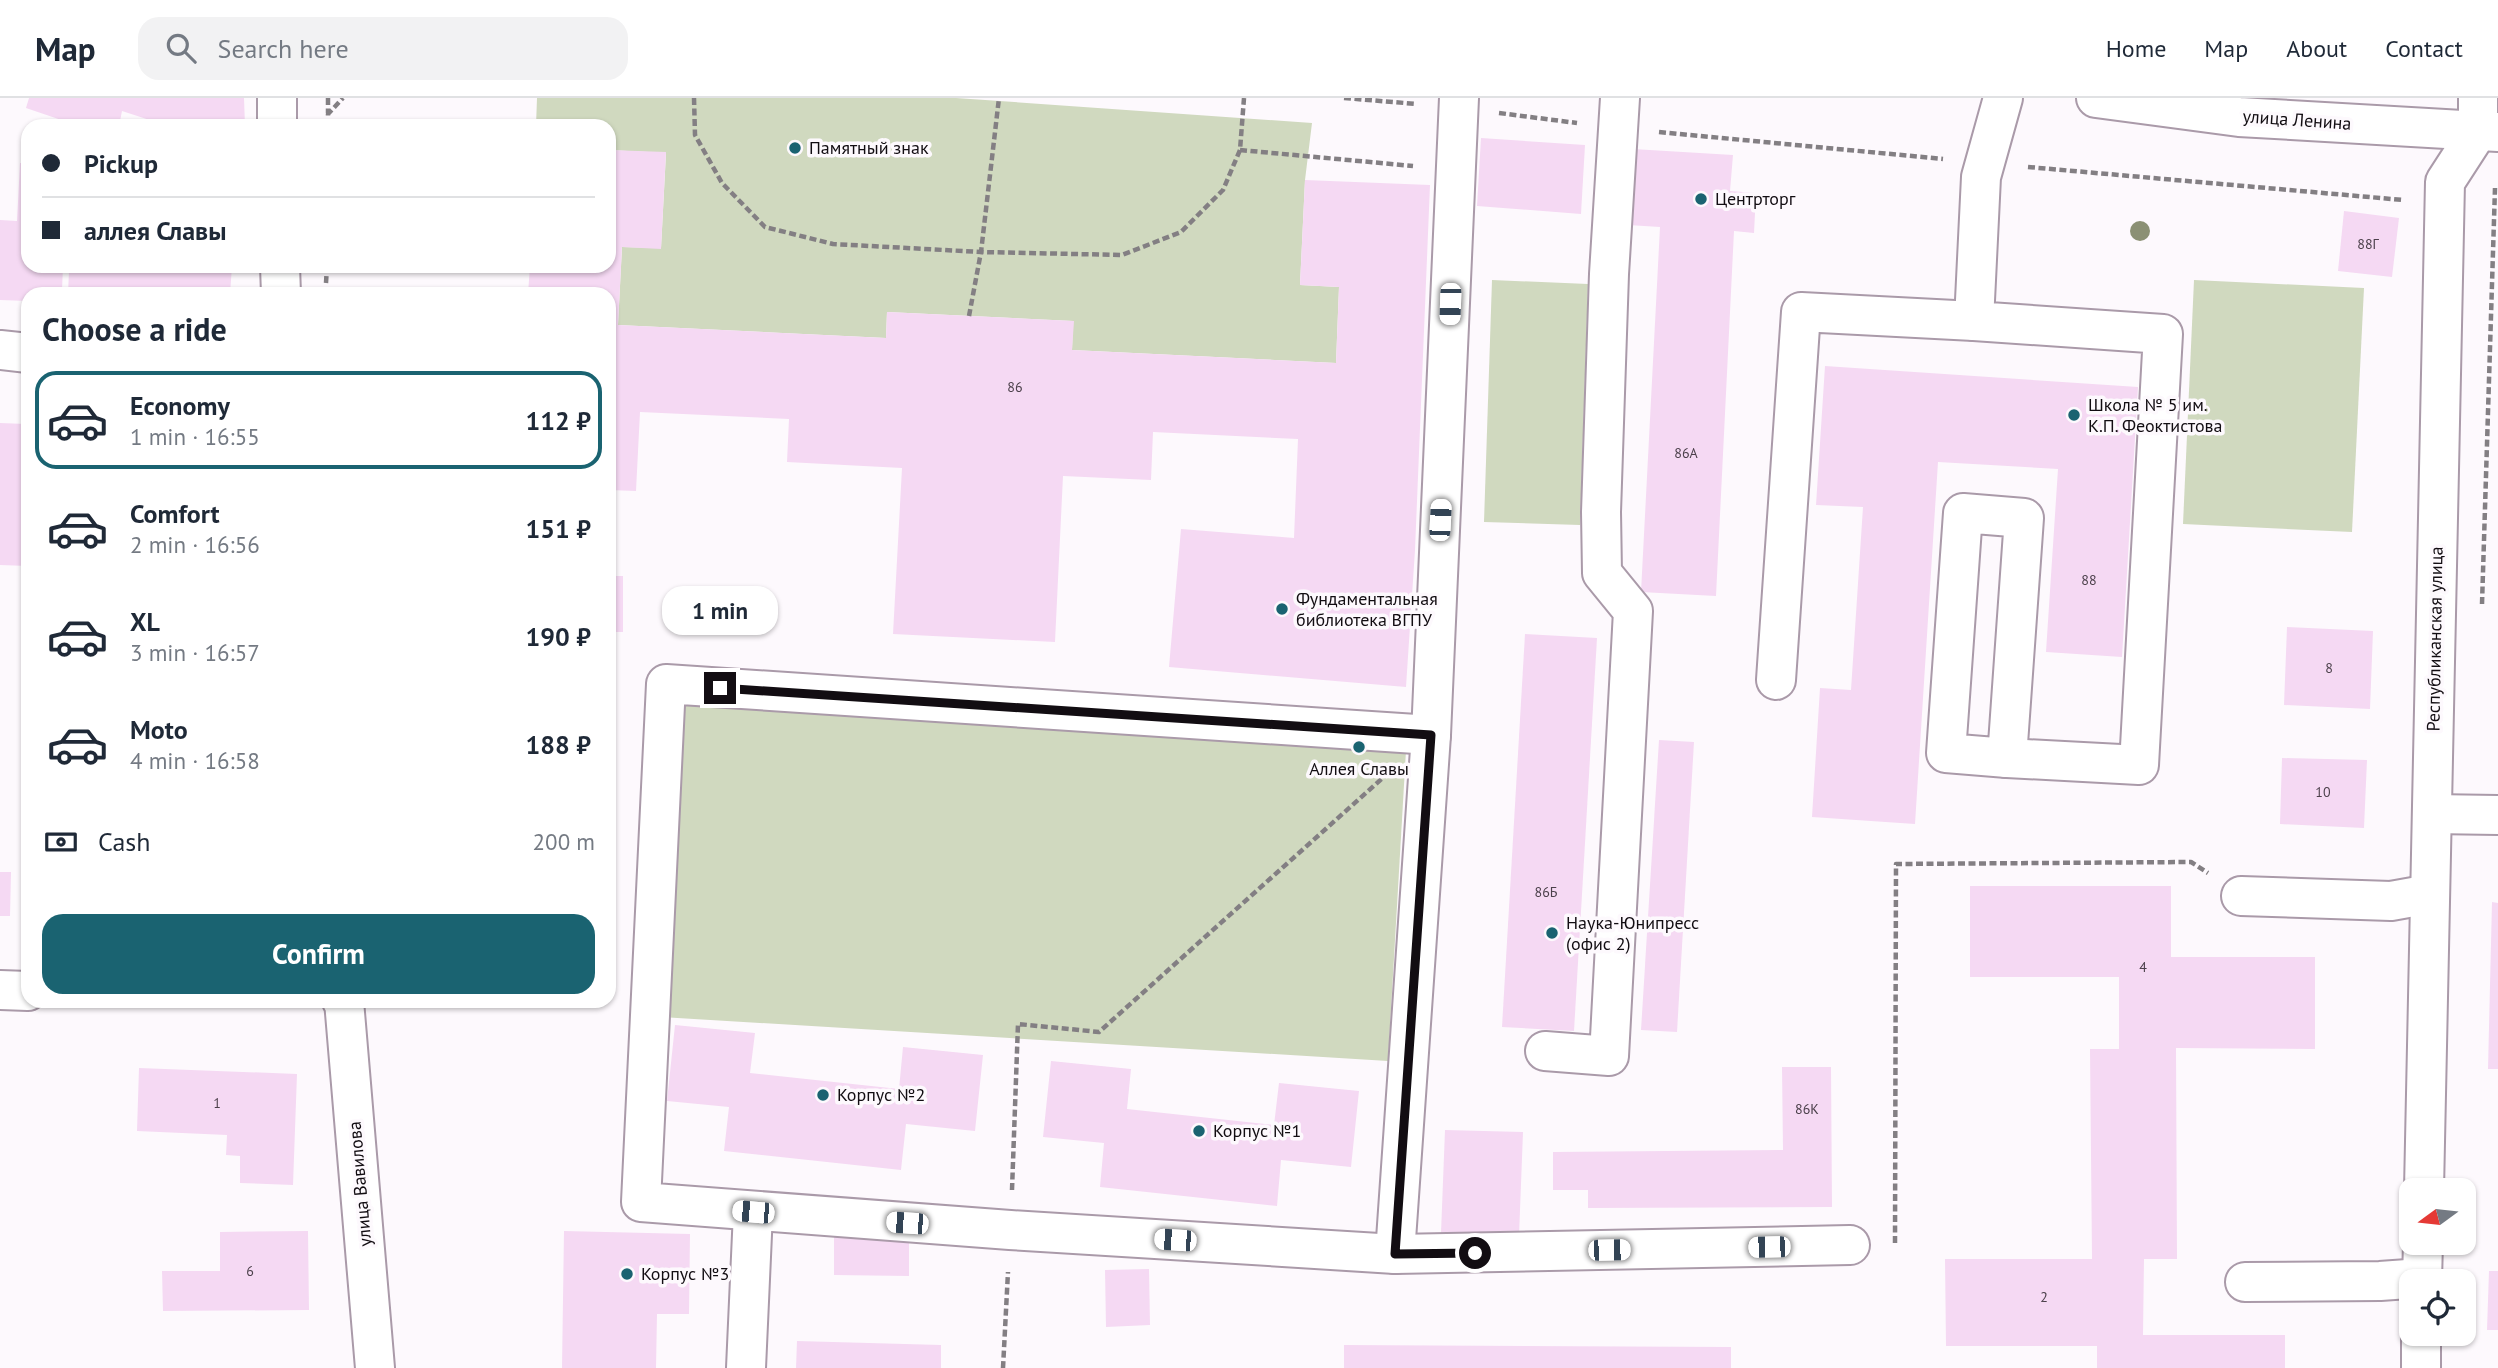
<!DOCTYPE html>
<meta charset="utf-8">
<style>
:root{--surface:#fff;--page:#f2f2f3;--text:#1f2937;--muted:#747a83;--line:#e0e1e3;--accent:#1a6371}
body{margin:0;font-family:"PT Sans",sans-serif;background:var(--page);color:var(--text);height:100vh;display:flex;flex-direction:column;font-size:26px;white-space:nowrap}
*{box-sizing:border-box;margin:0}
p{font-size:23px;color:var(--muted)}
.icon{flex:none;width:38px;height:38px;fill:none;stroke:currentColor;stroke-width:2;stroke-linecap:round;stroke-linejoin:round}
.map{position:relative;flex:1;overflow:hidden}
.details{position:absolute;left:21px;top:189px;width:595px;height:721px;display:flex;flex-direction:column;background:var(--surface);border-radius:21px;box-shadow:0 2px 5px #0004}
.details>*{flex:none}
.top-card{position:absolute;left:21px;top:21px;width:595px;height:154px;border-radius:21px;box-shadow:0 2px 5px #0004;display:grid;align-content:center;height:154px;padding:0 21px;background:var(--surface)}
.needle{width:46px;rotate:255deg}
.buttons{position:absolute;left:2399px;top:1080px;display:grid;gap:14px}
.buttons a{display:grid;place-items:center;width:77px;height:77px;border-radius:14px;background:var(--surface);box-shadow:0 2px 5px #0004;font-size:35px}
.end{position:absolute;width:32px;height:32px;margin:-16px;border:9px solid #120d12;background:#fff;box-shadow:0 0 0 4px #fff}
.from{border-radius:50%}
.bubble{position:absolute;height:49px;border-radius:21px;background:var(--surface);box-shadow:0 2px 5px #0004;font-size:23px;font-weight:800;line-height:49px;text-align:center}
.car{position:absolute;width:21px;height:42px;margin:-21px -10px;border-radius:9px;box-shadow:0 0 5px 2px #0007;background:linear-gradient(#fff 24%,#345 0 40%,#fff 0 76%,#345 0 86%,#fff 0)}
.top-card b{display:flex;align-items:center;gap:24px;height:66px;font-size:26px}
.top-card b+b{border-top:2px solid var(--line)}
.top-card i{width:18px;height:18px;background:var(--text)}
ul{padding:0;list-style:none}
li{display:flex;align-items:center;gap:21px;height:98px;margin:0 14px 10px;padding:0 7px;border:4px solid transparent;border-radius:21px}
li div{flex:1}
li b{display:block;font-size:26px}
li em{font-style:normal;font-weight:800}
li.on{border-color:var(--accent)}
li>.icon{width:63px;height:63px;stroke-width:1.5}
h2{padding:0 21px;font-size:32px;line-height:84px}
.pay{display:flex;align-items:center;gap:18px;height:77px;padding:0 21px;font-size:26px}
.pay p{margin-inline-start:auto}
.primary-button{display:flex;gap:14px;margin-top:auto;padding:14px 21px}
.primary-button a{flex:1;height:80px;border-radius:21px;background:var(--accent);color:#fff;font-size:28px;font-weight:800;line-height:80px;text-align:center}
header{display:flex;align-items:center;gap:42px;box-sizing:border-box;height:98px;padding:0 35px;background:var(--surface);border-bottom:2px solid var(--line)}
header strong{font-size:33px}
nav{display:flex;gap:38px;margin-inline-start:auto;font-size:24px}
.search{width:490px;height:63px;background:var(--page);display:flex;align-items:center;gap:18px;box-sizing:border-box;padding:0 24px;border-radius:21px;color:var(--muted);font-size:26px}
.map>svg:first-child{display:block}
.green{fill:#d0d9bf}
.building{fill:#f5d9f3}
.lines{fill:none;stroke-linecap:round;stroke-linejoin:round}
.minor-casing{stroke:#aa9aa9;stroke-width:42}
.major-casing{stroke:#aa9aa9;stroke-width:42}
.path{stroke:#837f83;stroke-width:4.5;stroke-dasharray:7 3.5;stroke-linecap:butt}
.minor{stroke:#fff;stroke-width:38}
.major{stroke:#fff;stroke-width:38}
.tree{fill:#8b9074}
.route{stroke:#120d12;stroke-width:9}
.poi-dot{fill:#1a6371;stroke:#fdf9fd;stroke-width:2.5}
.labels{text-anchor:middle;stroke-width:7;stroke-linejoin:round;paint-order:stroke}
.number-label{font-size:14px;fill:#4b404a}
.street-label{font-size:18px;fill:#120d12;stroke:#fdf9fd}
.poi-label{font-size:18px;fill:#120d12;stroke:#fdf9fd;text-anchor:start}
</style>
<header>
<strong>Map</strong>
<div class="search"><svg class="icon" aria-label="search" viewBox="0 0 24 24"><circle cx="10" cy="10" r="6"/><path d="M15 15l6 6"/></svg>Search here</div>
<nav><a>Home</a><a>Map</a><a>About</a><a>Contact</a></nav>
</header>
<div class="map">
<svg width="2498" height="1270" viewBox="0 0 2498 1270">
<rect width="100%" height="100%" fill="#fdf9fd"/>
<g class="green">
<polygon points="537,0 956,0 1312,25 1305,82 1300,187 1339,189 1336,265 1072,252 1073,223 887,214 886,240 618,227 622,149 661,150 666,55 609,52 609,28 536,28"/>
<polygon points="1492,182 1588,186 1580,427 1484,424"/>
<polygon points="2194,182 2364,190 2352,434 2183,426"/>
<polygon points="681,574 1408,618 1388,963 661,919"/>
</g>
<g class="building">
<polygon points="29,0 244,0 245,28 168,28 122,13 119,28 79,28 26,10"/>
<polygon points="1481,40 1585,47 1581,116 1477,108"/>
<polygon points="1633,51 1733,57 1730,93 1756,95 1754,135 1734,133 1716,498 1641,494 1660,129 1628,127"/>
<polygon points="609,52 666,54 661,151 622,149 618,227 886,240 887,214 1074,223 1072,252 1336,265 1339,189 1300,187 1305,82 1430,87 1415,452 1406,589 1169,569 1181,431 1294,440 1298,341 1153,334 1151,382 1063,378 1055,544 893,536 902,370 787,364 789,321 640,314 636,393 609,392 609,196 528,196 530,168 609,168"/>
<polygon points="20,65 28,65 28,168 63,168 62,192 50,191 50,196 28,196 28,203 0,202 0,122 17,123"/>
<polygon points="2344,113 2399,120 2392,179 2338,173"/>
<polygon points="128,168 232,168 230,196 68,196 69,173 96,175 97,171 128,173"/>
<polygon points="1825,268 2138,289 2122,559 2046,554 2058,371 1938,364 1915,726 1812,719 1820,590 1851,592 1863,409 1816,407"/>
<polygon points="0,325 26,326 24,376 28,377 28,468 0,467"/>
<rect x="609" y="478" width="14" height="56"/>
<polygon points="2287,529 2373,533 2370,611 2284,607"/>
<polygon points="1525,536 1597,540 1574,933 1502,929"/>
<polygon points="1659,642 1694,644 1677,934 1641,932"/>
<polygon points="2282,660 2367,662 2364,730 2280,726"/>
<polygon points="0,774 11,774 10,818 0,818"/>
<polygon points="1970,788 2171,788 2171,859 2315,859 2315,951 2176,950 2177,1161 2144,1161 2143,1237 2285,1237 2285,1270 2097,1270 2097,1248 1946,1248 1945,1161 2092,1161 2090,951 2119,951 2119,879 1970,879"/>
<polygon points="2492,804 2498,805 2498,971 2488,971"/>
<polygon points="675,927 755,935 750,975 899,991 903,949 983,957 975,1033 906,1026 901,1072 724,1053 729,1009 667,1003"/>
<polygon points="1051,963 1131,971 1127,1011 1274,1027 1279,985 1359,993 1351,1069 1281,1062 1277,1108 1100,1089 1104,1045 1043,1039"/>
<polygon points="1782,969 1831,969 1832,1109 1588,1110 1588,1092 1553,1092 1553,1054 1783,1052"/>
<polygon points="139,970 297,976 293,1087 240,1085 240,1058 226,1057 227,1037 137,1033"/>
<polygon points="1445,1032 1523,1034 1519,1138 1441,1135"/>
<polygon points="308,1133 309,1212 163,1213 162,1173 220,1173 220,1134"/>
<polygon points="564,1133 690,1136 689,1216 657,1216 656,1270 562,1270"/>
<polygon points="834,1138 909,1139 909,1178 834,1177"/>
<polygon points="1149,1171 1150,1227 1106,1229 1105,1172"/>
<polygon points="2489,1173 2498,1173 2498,1232 2487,1232"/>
<polygon points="797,1243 941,1247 941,1270 796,1270"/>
<polygon points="1344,1247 1731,1249 1731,1270 1344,1270"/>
</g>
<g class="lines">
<g class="minor-casing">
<g id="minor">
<polyline points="277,0 277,28"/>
<polyline points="2003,0 1981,79 1974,223 2163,236 2139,667 2007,660"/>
<polyline points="280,168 281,196"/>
<polyline points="0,252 28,255"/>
<polygon points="1963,415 2024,420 2007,660 1946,655"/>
<polyline points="1776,582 1801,214 1974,223"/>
<polyline points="1431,637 666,586 641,1104 1010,1132 1395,1156 1850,1147"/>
<polyline points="2432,716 2498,717"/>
<polyline points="2241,798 2391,803 2430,796"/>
<polyline points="0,892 28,893"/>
<polyline points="342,903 344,903 375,1270"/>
<polyline points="1545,953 1609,958 1633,513 1602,475 1601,414 1609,176 1620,0"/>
<polyline points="2424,1092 2445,84 2478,33 2478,0"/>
<polyline points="1395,1156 1431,637 1459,0"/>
<polyline points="2422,1183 2423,1144"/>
<polyline points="2245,1184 2380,1183 2422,1180"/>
<polyline points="746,1270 753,1114"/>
<polyline points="2421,1270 2421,1236"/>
</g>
</g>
<g class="major-casing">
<polyline id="major" points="2096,0 2239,19 2498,34"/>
</g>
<g class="path">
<polyline points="328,0 328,15"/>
<polyline points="694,0 695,37 722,85 765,129 833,146 981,154 1122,157 1181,134 1223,92 1240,52 1244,0"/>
<polyline points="1344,0 1417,6"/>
<polyline points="1499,15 1577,25"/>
<polyline points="328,28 328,16 343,0"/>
<polyline points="1659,34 1943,61"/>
<polyline points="1240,52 1413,68"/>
<polyline points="2028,69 2403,102"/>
<polyline points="326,185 327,168"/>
<polyline points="969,218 981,154 999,0"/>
<polyline points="2482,506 2495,90"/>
<polyline points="1012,1092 1018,926 1099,934 1386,677"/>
<polyline points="2467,1140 2468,1099"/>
<polyline points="1895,1145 1896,766 2191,764 2208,775"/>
<polyline points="2465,1231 2466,1190"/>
<polyline points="1003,1270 1008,1174"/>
</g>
<use href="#minor" class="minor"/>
<use href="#major" class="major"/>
</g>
<circle class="tree" cx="2140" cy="133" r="10"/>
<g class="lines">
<polyline class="route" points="720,590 1431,637 1395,1156 1475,1155"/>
</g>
<g class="poi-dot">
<circle cx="795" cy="50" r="7"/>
<circle cx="1701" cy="101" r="7"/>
<circle cx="2074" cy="317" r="7"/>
<circle cx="1282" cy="511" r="7"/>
<circle cx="1359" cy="649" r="7"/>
<circle cx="1552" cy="835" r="7"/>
<circle cx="823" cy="997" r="7"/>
<circle cx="1199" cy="1033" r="7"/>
<circle cx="627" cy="1176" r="7"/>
</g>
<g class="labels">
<g class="number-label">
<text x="2368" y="151">88Г</text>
<text x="1015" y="294">86</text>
<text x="1686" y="360">86А</text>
<text x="2089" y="487">88</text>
<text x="2329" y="575">8</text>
<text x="2323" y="699">10</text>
<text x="1546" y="799">86Б</text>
<text x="2143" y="874">4</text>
<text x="217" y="1010">1</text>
<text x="1807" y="1016">86К</text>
<text x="250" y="1178">6</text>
<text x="2044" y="1204">2</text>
</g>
<g class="street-label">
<text transform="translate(2297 22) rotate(4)" y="6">улица Ленина</text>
<text transform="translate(2435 541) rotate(-89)" y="6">Республиканская улица</text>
<text transform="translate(360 1086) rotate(-95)" y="6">улица Вавилова</text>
</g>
<g class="poi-label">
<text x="809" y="56">Памятный знак</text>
<text x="1715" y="107">Центрторг</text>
<text x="2088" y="313">Школа № 5 им.<tspan x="2088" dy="21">К.П. Феоктистова</tspan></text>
<text x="1296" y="507">Фундаментальная<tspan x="1296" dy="21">библиотека ВГПУ</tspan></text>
<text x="1359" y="677" text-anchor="middle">Аллея Славы</text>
<text x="1566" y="831">Наука-Юнипресс<tspan x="1566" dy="21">(офис 2)</tspan></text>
<text x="837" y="1003">Корпус №2</text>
<text x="1213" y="1039">Корпус №1</text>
<text x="641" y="1182">Корпус №3</text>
</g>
</g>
</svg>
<div class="buttons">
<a><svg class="needle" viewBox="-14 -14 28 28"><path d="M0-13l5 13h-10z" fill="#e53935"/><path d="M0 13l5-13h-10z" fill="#747a83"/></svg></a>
<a><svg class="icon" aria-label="locate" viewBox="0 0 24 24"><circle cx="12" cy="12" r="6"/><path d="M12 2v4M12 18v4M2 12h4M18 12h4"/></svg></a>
</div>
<i class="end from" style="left:1475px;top:1155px"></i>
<i class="end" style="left:720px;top:590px"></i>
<div class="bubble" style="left:662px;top:488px;width:116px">1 min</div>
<i class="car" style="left:1450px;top:206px;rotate:182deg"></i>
<i class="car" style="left:1440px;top:422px;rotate:3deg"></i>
<i class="car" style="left:753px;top:1114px;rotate:275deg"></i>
<i class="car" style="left:907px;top:1125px;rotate:274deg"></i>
<i class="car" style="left:1175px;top:1142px;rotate:274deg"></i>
<i class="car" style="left:1769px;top:1149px;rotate:269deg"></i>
<i class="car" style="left:1609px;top:1152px;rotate:89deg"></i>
<div class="top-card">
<b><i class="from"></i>Pickup</b>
<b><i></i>аллея Славы</b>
</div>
<section class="details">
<h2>Choose a ride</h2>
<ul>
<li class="on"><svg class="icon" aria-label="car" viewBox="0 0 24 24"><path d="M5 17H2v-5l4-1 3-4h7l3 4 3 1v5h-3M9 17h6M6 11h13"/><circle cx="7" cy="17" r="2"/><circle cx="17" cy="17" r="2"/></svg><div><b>Economy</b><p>1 min · 16:55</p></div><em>112 ₽</em></li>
<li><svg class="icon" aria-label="car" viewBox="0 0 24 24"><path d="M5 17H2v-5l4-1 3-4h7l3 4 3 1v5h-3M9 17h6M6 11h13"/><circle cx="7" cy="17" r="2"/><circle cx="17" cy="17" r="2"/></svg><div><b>Comfort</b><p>2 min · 16:56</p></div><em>151 ₽</em></li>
<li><svg class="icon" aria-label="car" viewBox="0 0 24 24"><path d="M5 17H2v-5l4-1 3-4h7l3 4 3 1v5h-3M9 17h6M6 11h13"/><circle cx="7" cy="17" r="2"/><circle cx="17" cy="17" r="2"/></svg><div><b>XL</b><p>3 min · 16:57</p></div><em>190 ₽</em></li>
<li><svg class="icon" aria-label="car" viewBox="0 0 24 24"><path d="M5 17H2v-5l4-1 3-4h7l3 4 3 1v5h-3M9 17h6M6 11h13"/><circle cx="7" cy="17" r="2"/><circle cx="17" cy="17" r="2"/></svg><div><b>Moto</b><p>4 min · 16:58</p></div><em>188 ₽</em></li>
</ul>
<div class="pay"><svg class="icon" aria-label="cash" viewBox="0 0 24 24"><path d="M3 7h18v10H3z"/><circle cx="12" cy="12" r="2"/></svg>Cash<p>200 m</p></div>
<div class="primary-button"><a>Confirm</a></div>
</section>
</div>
